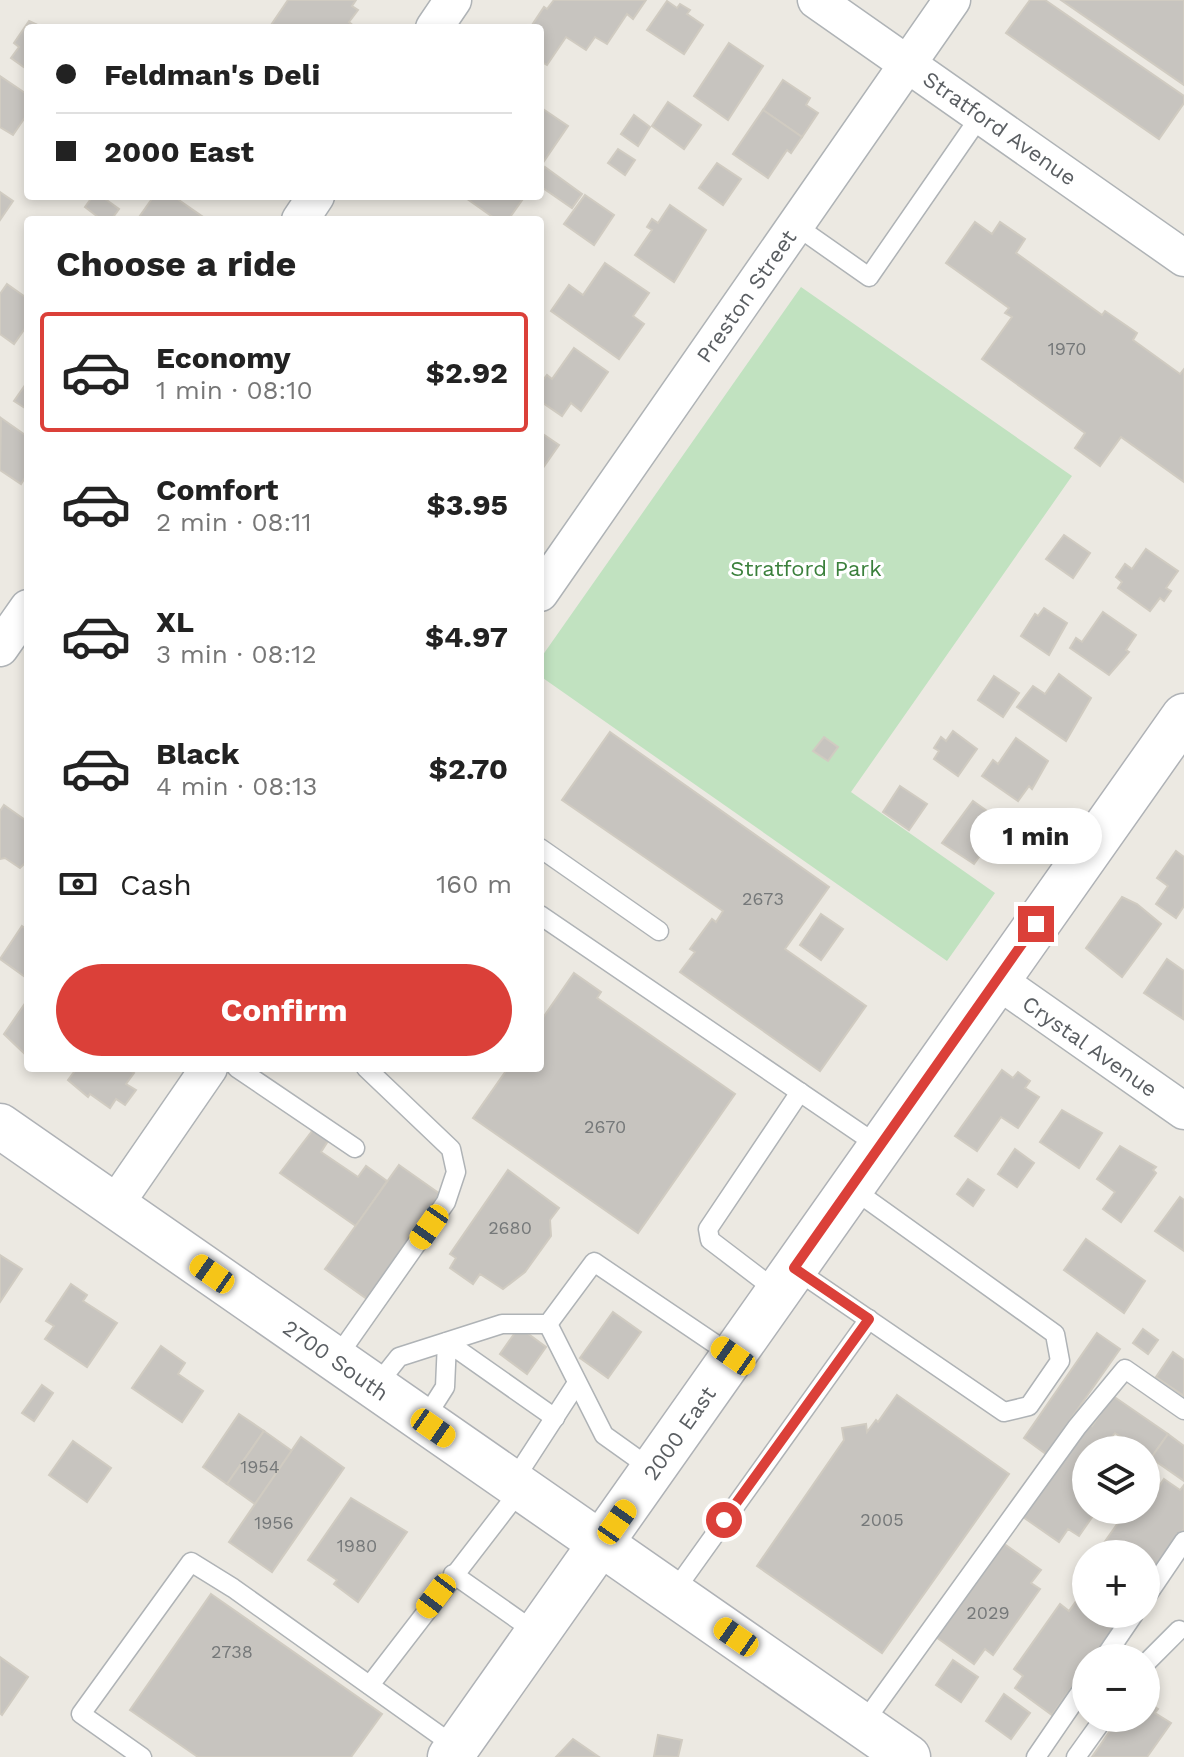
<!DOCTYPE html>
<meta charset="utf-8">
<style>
:root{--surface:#fff;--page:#f2f2f2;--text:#222;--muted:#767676;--line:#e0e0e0;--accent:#db4039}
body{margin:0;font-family:"Work Sans",sans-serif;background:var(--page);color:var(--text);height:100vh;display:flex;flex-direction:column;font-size:30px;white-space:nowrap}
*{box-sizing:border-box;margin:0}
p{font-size:26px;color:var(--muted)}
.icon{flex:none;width:44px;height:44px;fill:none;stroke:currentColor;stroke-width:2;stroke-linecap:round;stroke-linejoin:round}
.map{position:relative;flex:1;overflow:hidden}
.side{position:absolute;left:24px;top:216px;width:520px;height:856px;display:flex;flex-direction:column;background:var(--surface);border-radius:8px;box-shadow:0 4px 12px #0003}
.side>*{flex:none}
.banner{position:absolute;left:24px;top:24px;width:520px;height:176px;border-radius:8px;box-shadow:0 4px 12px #0003;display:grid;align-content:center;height:176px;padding:0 32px;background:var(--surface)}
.tools{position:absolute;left:1072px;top:1436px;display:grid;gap:16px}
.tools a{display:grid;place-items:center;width:88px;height:88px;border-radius:50%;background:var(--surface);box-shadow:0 4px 12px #0003;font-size:40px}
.end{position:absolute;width:36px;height:36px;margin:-18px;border:10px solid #db4039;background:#fff;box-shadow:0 0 0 4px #fff}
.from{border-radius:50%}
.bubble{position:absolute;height:56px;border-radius:28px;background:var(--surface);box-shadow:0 4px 12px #0003;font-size:26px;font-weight:700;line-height:56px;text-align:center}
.car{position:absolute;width:24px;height:48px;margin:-24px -12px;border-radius:10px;box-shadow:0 0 6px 2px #0007;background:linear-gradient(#f5c518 24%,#345 0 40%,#f5c518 0 76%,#345 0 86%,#f5c518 0)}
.banner b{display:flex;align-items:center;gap:28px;height:76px;font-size:30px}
.banner b+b{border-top:2px solid var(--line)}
.banner i{width:20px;height:20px;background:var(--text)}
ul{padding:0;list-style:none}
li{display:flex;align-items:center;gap:24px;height:120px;margin:0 16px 12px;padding:0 16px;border:4px solid transparent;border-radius:8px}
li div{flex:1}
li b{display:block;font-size:30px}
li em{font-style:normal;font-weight:700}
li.selected{border-color:var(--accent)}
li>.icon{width:72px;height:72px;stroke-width:1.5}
h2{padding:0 32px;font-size:36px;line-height:96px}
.pay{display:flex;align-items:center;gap:20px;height:88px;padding:0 32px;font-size:30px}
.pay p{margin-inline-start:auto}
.primary-button{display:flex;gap:16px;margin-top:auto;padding:16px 32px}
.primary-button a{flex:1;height:92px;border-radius:48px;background:var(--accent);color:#fff;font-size:32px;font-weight:700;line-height:92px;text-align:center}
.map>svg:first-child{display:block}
.green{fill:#c1e2c0}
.building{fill:#c7c4bf;stroke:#d0cbc1;stroke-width:2}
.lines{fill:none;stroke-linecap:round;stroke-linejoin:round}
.lane-casing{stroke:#afb3b6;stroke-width:21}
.street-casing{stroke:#afb3b6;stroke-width:39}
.secondary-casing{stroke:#afb2b6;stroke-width:47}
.lane{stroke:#fff;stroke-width:18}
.street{stroke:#fff;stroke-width:36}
.secondary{stroke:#fff;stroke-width:44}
.route{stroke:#db4039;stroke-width:10}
.labels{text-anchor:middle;stroke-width:6;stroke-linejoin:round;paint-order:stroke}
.number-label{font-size:18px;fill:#757879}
.street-label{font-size:22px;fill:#5a5e62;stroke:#fff}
.park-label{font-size:22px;fill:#3b803c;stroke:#fff}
</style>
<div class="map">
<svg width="1184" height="1757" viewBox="0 0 1184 1757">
<rect width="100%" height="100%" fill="#ece9e2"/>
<polygon class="green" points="801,287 1072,476 851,792 995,893 947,961 540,676 540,659"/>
<g class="building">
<polygon points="288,0 356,0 352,6 358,10 349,22 356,28 269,28"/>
<polygon points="554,0 646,0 633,19 627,14 607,44 595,37 586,50 566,37 547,65 540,61 540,28 530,28 544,7 547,9"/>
<polygon points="1030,0 1045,0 1184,96 1184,103 1159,139 1006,33"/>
<polygon points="1061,0 1184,0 1184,85"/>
<polygon points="667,1 677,8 680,4 690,10 687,14 703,25 684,54 647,30"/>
<polygon points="29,21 44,28 28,28 28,70 11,58 19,47 14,43"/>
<polygon points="729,43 763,66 728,120 694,96"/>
<polygon points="0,76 28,95 28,113 13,135 0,127"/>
<polygon points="783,80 810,98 806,105 818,113 802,137 763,110"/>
<polygon points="668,102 701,125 684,149 652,126"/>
<polygon points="540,107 568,126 540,167"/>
<polygon points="763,110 802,137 791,153 787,150 768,178 733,154"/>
<polygon points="634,115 650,127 638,146 621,134"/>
<polygon points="618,149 635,160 625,175 608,163"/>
<polygon points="717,163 741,179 723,205 699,188"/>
<polygon points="545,167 582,194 572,208 540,186 540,175"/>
<polygon points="0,192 13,201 0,220"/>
<polygon points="585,195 614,215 594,245 564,224"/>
<polygon points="93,196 101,196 119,209 111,220 102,220 85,207"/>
<polygon points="154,196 173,196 203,217 200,220 137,220"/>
<polygon points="463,196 525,196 508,220 497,220"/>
<polygon points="670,205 706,230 674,282 635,255 652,230 647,227 652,219 658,223"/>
<polygon points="975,222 992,234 1000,222 1025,239 1016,253 1102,315 1105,311 1137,333 1133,340 1180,374 1184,369 1184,482 1121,437 1100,466 1075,448 1085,433 982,359 1012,317 1005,313 1009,308 946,263"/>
<polygon points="605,263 649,293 633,316 644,324 619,359 551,311 569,285 583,295"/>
<polygon points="7,284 28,299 28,324 14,344 0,334 0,294"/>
<polygon points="574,348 608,372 581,411 571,403 562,416 540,401 540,384 547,375 552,379"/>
<polygon points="28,381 28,410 14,401"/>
<polygon points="1,418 28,437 28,473 21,484 0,470"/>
<polygon points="540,432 559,445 540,472"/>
<polygon points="1064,535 1090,553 1073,578 1046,559"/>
<polygon points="1146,549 1178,571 1166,588 1171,591 1164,601 1160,598 1150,611 1118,588 1122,582 1116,577 1125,564 1132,569"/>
<polygon points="1044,608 1067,623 1049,655 1021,636 1035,614 1038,616"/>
<polygon points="1103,612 1136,635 1126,650 1129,652 1109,675 1070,648 1076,638 1082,642"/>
<polygon points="1059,674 1091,698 1066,741 1017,707 1033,686 1045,694"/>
<polygon points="994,676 1019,693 1003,717 978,700"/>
<polygon points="953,731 977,749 958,776 934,759 939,751 934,748 941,737 946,741"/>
<polygon points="610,732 829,887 785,949 866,1006 820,1071 680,972 695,952 690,949 712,919 716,922 723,911 562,800"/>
<polygon points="824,737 838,747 828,761 813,751"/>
<polygon points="1016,738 1048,761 1032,789 1029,786 1018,801 982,776 993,760 998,764"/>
<polygon points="900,786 927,804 909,830 883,812"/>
<polygon points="973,801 1004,823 992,840 996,843 989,853 984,850 974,864 942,843"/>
<polygon points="4,805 28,822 28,860 20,868 5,858 0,859 0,811"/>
<polygon points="1176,851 1184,857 1184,906 1176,918 1156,904 1168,886 1157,878"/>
<polygon points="1122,897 1137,904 1161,924 1122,977 1086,948"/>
<polygon points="821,914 843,929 821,960 800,945"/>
<polygon points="22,926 28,930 28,979 0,959"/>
<polygon points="1167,959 1184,971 1183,1019 1144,993"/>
<polygon points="574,973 601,992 597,998 735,1094 638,1233 473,1118 508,1068 540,1068 540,1022"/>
<polygon points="28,999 28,1055 27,1056 4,1034"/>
<polygon points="77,1068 126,1068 134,1073 126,1084 136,1090 125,1105 116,1099 110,1108 90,1094 88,1097 68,1080"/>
<polygon points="1002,1070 1013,1078 1018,1072 1030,1081 1025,1088 1039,1097 1018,1128 1001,1117 977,1151 955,1136"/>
<polygon points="1062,1110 1102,1133 1079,1168 1040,1142"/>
<polygon points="313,1130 328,1141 321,1152 358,1177 366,1166 387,1181 356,1226 280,1173"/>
<polygon points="1120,1146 1156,1167 1153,1170 1156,1173 1121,1222 1103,1209 1115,1192 1097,1179"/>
<polygon points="1015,1149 1034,1163 1017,1187 998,1174"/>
<polygon points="399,1165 440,1194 367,1299 325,1269"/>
<polygon points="508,1170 559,1208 550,1220 551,1236 525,1272 503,1289 480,1274 473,1284 450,1268 456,1258 450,1254"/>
<polygon points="968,1179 984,1190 973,1206 957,1194"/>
<polygon points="1180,1197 1184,1200 1184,1251 1155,1231"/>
<polygon points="1086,1239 1145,1281 1124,1313 1064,1270"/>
<polygon points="0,1255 22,1269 0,1302"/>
<polygon points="71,1284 87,1295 83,1301 117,1323 87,1367 45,1339 54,1326 46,1321"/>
<polygon points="613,1312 641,1332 608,1378 580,1358"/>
<polygon points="519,1327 546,1347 527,1374 500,1354"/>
<polygon points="1143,1329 1158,1340 1148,1354 1133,1343"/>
<polygon points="1097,1333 1120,1349 1046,1454 1024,1438"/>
<polygon points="161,1346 185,1363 178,1374 203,1391 182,1422 132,1388"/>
<polygon points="1173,1352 1184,1360 1184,1396 1156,1377"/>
<polygon points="42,1385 53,1393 34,1421 22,1413"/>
<polygon points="897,1395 1009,1474 882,1653 757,1566 844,1440 842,1428 866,1424 867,1432 876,1420 878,1422"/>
<polygon points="1113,1396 1168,1434 1151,1458 1146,1450 1140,1450 1115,1433 1111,1438 1125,1450 1086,1450 1086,1510 1097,1510 1079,1536 1068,1529 1059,1542 1023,1517 1088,1423 1092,1426"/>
<polygon points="239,1414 264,1431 227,1484 203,1467"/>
<polygon points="264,1431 292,1451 255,1504 227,1484"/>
<polygon points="1168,1434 1184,1446 1184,1481 1151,1458"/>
<polygon points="301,1437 344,1468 272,1572 229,1542"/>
<polygon points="73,1441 111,1468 87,1502 49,1475"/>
<polygon points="1164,1479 1180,1490 1184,1485 1184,1529 1146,1583 1146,1554 1105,1554 1099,1550 1127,1510 1146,1510 1146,1485 1155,1492"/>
<polygon points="351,1498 407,1532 358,1602 334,1584 337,1580 308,1560"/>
<polygon points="1003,1543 1041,1570 1031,1583 1040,1589 993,1655 985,1649 974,1664 936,1637"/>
<polygon points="211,1594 382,1714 351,1757 198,1757 130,1710"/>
<polygon points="1079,1597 1086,1603 1086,1614 1102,1614 1116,1624 1092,1658 1086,1658 1086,1667 1052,1715 1015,1688 1023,1676 1014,1669 1060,1604 1069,1611"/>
<polygon points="0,1657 28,1677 2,1715 0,1713"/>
<polygon points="953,1660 978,1677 961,1702 936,1685"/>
<polygon points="1004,1694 1030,1713 1011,1739 986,1721"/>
<polygon points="1146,1701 1158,1709 1155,1713 1171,1723 1147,1757 1092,1757 1119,1718 1146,1718"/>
<polygon points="658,1735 682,1740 678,1757 654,1756"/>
<polygon points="573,1739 599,1757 556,1757"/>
</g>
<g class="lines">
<g class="lane-casing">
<g id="lane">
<polyline points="795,225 869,277 981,115"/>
<polyline points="540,848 659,931"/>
<polyline points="540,915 879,1146"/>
<polyline points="237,1068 355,1148"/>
<polyline points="795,1269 1004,1412 1029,1406 1060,1361 1055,1334 850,1187"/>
<polyline points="777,1291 710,1240 708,1229 800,1092"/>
<polyline points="548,1324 604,1435 653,1470"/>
<polyline points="335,1360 446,1202 456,1172 451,1149 366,1068"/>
<polyline points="376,1386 399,1357 502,1324 548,1324 594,1262 733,1356"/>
<polyline points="424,1420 445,1387 447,1342 555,1418"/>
<polyline points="512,1483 577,1383"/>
<polyline points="453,1574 537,1633"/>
<polyline points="673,1593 869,1319"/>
<polyline points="1146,1597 1184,1541"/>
<polyline points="1104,1658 1134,1614"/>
<polyline points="1146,1663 1179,1630"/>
<polyline points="370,1685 521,1489"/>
<polyline points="862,1725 1077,1427 1125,1369 1184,1410"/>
<polyline points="142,1757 81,1714 191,1562 233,1588 456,1747"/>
<polyline points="1036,1757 1086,1684"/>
<polyline points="1076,1757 1104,1718"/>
</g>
</g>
<g class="street-casing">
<g id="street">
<polyline points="816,0 1184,258"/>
<polyline points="434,28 453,0"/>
<polyline points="300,220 316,196"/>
<polyline points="540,593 952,0"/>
<polyline points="0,648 28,608"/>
<polyline points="997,980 1184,1111"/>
<polyline points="114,1206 209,1068"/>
</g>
</g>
<g class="secondary-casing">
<g id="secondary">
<polyline points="0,1126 908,1757"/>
<polyline points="450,1757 1184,716"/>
</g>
</g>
<use href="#lane" class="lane"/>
<use href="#street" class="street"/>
<use href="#secondary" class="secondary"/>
</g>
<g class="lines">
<polyline class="route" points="724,1520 869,1319 794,1268 1036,924"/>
</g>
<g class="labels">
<g class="number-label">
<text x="1067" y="355">1970</text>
<text x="763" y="905">2673</text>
<text x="605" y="1133">2670</text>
<text x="510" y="1234">2680</text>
<text x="260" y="1473">1954</text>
<text x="882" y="1526">2005</text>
<text x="274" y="1529">1956</text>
<text x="357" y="1552">1980</text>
<text x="988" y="1619">2029</text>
<text x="232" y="1658">2738</text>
</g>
<g class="street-label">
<text transform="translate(1000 128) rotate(35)" y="8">Stratford Avenue</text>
<text transform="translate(746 296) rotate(-55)" y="8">Preston Street</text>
<text transform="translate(1090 1046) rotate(35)" y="8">Crystal Avenue</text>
<text transform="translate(336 1360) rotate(35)" y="8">2700 South</text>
<text transform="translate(679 1433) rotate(-55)" y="8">2000 East</text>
</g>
<g class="park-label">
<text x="806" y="576">Stratford Park</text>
</g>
</g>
</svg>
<div class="tools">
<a><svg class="icon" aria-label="layers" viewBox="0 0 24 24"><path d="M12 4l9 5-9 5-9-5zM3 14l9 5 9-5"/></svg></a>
<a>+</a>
<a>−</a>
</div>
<i class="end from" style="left:724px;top:1520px"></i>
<i class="end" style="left:1036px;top:924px"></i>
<div class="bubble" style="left:970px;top:808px;width:132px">1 min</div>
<i class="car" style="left:429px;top:1227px;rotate:215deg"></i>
<i class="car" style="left:212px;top:1274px;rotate:305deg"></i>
<i class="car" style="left:733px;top:1356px;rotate:305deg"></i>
<i class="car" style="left:433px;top:1428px;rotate:125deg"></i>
<i class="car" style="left:617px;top:1522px;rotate:35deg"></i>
<i class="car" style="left:436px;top:1596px;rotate:217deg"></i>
<i class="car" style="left:736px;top:1637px;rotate:305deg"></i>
<div class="banner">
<b><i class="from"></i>Feldman's Deli</b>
<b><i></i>2000 East</b>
</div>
<section class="side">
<h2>Choose a ride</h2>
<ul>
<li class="selected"><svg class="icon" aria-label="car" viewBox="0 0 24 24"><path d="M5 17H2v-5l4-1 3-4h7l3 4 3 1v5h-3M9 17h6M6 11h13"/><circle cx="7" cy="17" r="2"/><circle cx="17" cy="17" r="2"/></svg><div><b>Economy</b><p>1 min · 08:10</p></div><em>$2.92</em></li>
<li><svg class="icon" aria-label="car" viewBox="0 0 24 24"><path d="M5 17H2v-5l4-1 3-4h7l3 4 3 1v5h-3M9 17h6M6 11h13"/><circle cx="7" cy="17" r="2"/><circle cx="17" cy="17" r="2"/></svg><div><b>Comfort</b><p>2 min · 08:11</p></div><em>$3.95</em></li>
<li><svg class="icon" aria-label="car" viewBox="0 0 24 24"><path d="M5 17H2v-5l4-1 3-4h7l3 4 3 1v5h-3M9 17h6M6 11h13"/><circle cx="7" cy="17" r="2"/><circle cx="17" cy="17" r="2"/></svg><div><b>XL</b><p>3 min · 08:12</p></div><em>$4.97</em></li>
<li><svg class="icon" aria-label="car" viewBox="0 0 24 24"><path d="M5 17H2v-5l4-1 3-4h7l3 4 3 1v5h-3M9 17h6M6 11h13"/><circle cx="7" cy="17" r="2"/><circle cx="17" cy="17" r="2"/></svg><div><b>Black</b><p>4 min · 08:13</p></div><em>$2.70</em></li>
</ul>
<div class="pay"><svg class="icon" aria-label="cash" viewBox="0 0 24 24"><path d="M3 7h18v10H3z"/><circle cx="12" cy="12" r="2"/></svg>Cash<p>160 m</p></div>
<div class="primary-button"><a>Confirm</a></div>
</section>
</div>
